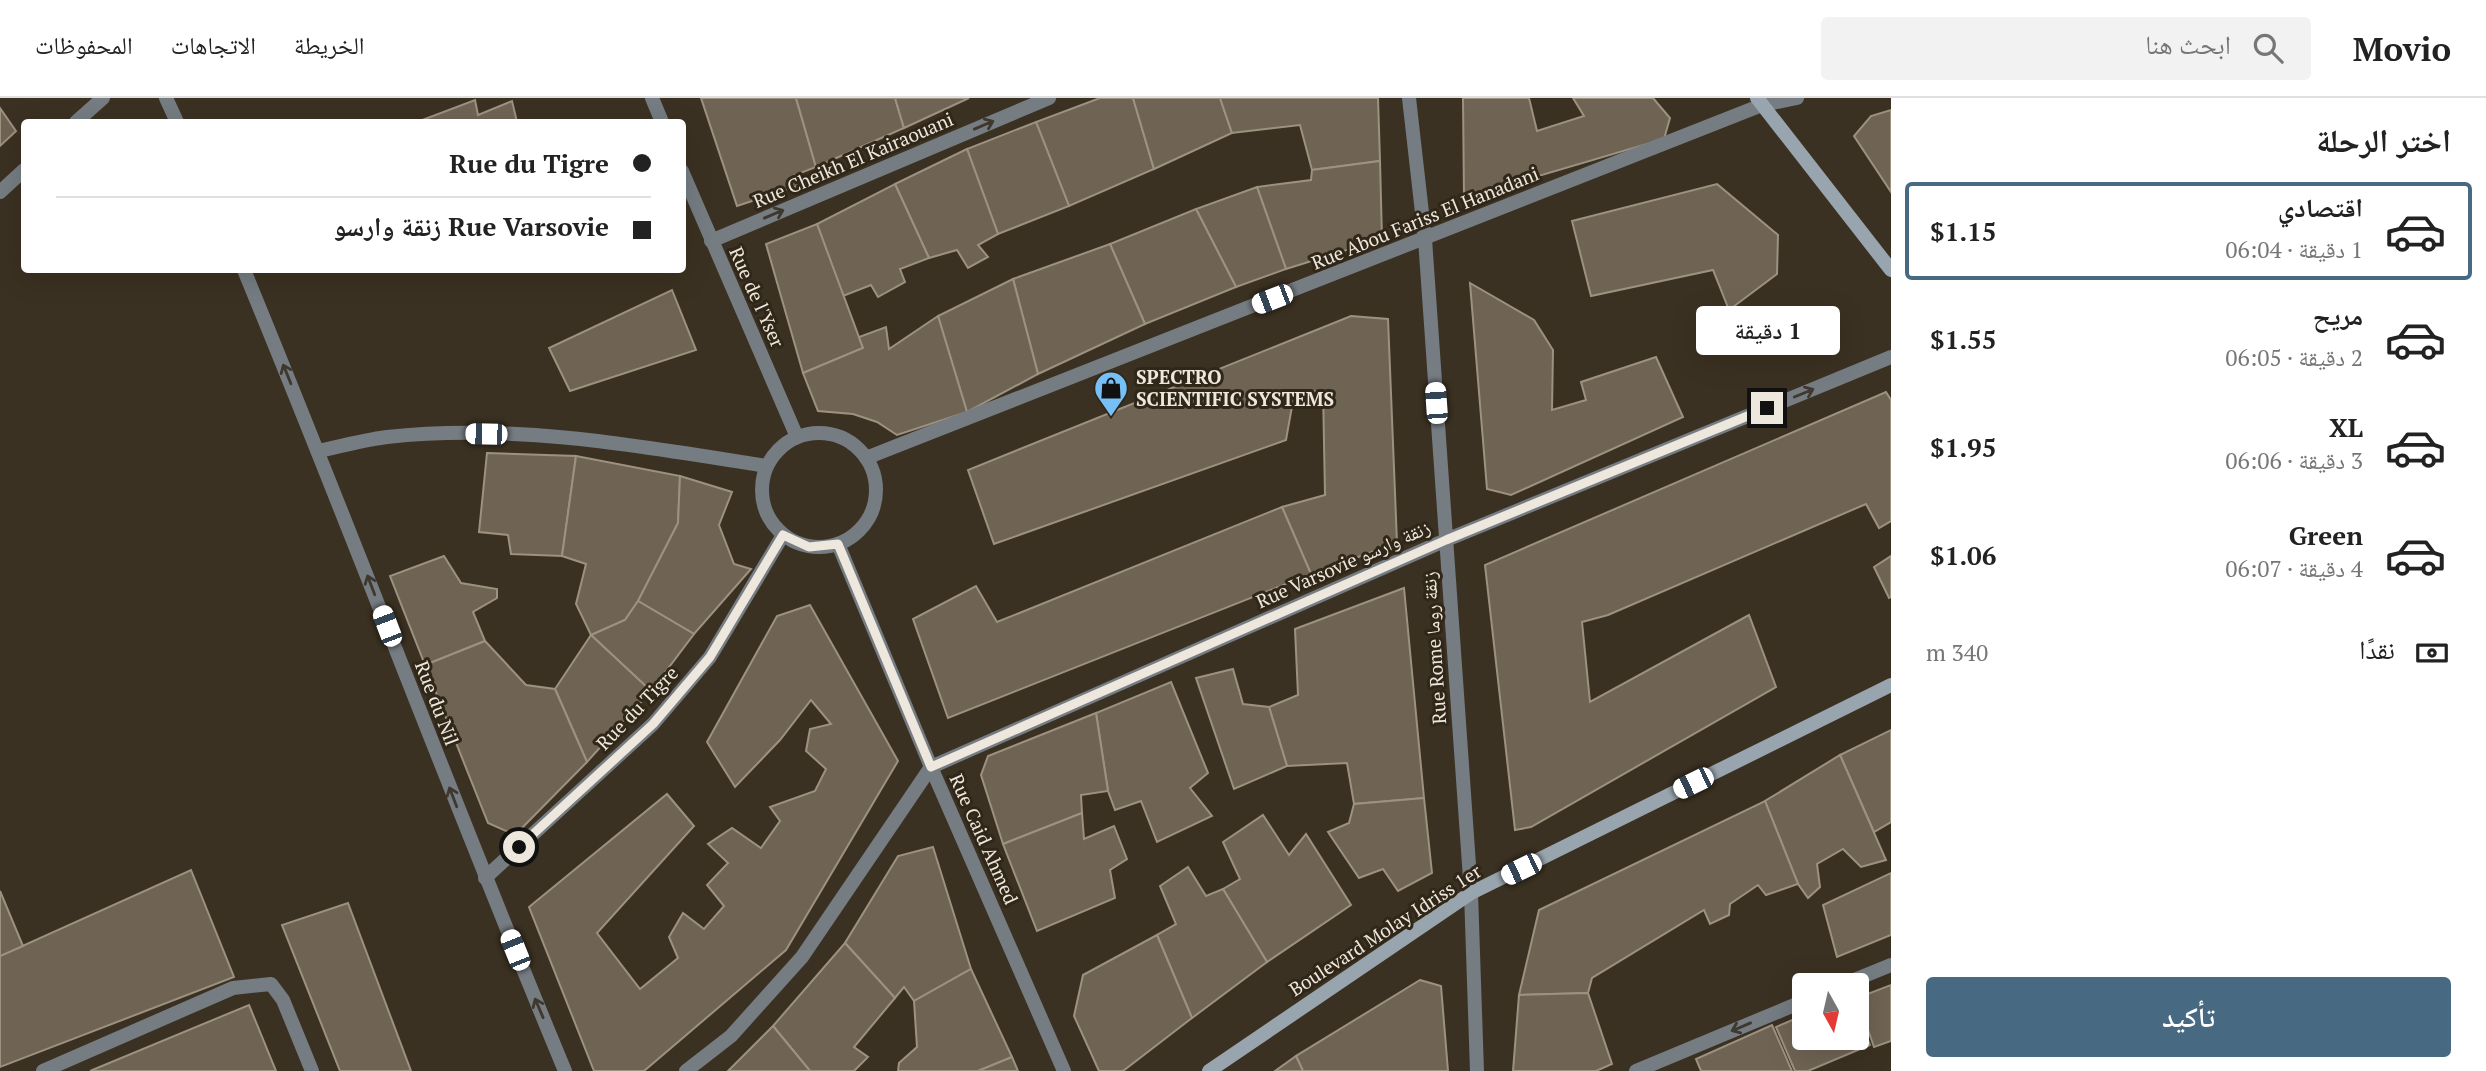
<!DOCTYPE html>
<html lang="ar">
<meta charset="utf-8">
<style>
:root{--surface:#fff;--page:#f2f2f2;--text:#222;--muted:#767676;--line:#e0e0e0;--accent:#486982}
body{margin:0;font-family:"PT Serif","Noto Naskh Arabic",serif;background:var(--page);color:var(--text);direction:rtl;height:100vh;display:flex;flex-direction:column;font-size:26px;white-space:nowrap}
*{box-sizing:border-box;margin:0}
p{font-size:23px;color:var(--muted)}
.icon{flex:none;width:38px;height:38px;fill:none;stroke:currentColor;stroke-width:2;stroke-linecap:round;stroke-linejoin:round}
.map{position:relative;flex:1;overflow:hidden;direction:ltr}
.side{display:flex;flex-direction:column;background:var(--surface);width:595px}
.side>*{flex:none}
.banner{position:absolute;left:21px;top:21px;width:665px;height:154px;border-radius:7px;box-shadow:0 7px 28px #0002;direction:rtl;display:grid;align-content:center;height:154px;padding:0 35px;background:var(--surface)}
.needle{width:46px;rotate:172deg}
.controls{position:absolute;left:1792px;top:875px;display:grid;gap:14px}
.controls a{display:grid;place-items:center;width:77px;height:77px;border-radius:7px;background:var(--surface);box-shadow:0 7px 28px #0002;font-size:35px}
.end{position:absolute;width:32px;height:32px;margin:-16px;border:9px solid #ede7dd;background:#111;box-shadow:0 0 0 4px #111}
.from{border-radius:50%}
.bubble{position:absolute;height:49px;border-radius:7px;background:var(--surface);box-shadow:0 7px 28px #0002;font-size:23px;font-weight:600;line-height:49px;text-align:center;direction:rtl}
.car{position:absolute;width:21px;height:42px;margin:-21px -10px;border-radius:9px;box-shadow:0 0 5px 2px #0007;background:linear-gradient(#fff 24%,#345 0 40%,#fff 0 76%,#345 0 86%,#fff 0)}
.banner b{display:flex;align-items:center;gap:24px;height:66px;font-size:26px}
.banner b+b{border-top:2px solid var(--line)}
.banner i{width:18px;height:18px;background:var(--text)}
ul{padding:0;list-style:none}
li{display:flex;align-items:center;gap:21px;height:98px;margin:0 14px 10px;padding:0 21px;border:4px solid transparent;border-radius:7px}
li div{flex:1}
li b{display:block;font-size:26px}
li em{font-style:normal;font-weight:600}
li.current{border-color:var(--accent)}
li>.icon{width:63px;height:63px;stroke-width:1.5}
h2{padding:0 35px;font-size:32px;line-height:84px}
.pay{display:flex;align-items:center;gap:18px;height:77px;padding:0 35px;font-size:26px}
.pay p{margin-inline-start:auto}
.primary-button{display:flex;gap:14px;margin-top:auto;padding:14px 35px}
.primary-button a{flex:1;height:80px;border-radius:7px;background:var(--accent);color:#fff;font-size:28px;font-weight:600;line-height:80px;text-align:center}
header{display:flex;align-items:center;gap:42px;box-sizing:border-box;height:98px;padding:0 35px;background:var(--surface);border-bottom:2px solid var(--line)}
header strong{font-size:33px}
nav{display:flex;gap:38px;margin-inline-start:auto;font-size:24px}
.search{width:490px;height:63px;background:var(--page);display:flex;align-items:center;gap:18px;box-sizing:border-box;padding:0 24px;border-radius:7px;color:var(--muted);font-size:26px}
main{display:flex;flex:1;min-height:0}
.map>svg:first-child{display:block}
.building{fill:#6f6454;stroke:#9d9180;stroke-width:2}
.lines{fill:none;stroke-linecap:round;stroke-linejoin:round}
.street{stroke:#757c82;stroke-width:14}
.secondary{stroke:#99a5ae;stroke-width:14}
.oneway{stroke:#3f382e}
.route{stroke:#ede7dd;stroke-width:9}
.labels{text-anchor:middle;stroke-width:6;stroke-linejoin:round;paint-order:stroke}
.street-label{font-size:19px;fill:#ede7dd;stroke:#312719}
.poi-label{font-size:19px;font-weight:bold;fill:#ede7dd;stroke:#312719;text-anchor:start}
</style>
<header>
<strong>Movio</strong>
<div class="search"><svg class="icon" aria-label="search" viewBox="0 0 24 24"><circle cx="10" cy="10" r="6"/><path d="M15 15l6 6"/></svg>ابحث هنا</div>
<nav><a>الخريطة</a><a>الاتجاهات</a><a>المحفوظات</a></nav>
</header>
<main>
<section class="side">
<h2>اختر الرحلة</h2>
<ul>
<li class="current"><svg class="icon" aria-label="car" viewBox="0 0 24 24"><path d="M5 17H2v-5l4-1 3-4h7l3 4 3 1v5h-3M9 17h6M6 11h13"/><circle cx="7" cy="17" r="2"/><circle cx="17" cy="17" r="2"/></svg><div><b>اقتصادي</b><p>1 دقيقة · 06:04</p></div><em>$1.15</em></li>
<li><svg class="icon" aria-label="car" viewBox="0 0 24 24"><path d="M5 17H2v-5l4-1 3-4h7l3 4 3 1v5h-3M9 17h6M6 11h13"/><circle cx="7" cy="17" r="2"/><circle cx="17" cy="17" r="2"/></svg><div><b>مريح</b><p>2 دقيقة · 06:05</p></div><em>$1.55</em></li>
<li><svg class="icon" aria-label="car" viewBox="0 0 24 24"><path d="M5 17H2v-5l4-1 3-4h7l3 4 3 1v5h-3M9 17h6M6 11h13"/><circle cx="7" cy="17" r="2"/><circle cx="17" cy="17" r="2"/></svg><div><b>XL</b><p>3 دقيقة · 06:06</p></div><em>$1.95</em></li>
<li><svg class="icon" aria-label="car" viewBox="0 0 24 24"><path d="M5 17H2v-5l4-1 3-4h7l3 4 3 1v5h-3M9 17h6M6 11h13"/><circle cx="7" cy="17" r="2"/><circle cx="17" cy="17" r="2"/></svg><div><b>Green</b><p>4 دقيقة · 06:07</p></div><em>$1.06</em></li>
</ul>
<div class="pay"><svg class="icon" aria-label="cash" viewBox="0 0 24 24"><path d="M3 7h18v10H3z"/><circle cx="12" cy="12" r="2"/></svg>نقدًا<p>340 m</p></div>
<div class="primary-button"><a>تأكيد</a></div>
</section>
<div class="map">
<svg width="1891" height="973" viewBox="0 0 1891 973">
<rect width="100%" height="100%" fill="#3b3122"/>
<g class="building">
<polygon points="701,0 796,0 816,69 795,77 798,88 737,108"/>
<polygon points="796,0 895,0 904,30 816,69"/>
<polygon points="895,0 969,0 904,30"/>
<polygon points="1100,0 1133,0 1154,71 1069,108 1036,24"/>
<polygon points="1133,0 1220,0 1232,35 1154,71"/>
<polygon points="1220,0 1378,0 1380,63 1312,72 1300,27 1232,35"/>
<polygon points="1463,0 1529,0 1537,33 1584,18 1573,0 1653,0 1670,20 1664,41 1464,100"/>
<polygon points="475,2 478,17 512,3 517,24 417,24"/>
<polygon points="0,10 16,33 0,48"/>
<polygon points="1891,12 1891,94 1854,38 1871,18"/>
<polygon points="1036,24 1069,108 998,136 967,51"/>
<polygon points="967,51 998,136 978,147 988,159 968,170 957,152 929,160 895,86"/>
<polygon points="1380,63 1382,141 1286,171 1257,89 1311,82 1312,72"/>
<polygon points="895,86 929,160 900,171 905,184 878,199 871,187 843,198 817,126"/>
<polygon points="1717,86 1778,137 1777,176 1729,212 1713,172 1591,198 1572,123"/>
<polygon points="1257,89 1286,171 1236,189 1196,111"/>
<polygon points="1196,111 1236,189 1145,226 1110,146"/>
<polygon points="817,126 863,250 803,275 766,146"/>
<polygon points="1110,146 1145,226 1038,276 1013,181"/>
<polygon points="1013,181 1038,276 967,314 938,218"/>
<polygon points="1470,185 1534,222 1553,252 1552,312 1586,302 1581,284 1656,259 1683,319 1511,397 1487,391"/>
<polygon points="672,192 696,252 570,293 549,250"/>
<polygon points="938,218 967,314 897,337 877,324 853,316 818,313 803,275 863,250 859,239 886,229 889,251"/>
<polygon points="1351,218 1388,221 1397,445 1311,476 1282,409 1325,397 1323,292 1294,297 1286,342 994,446 968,372"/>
<polygon points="1886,294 1891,302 1891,423 1879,430 1866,406 1608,517 1582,524 1590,604 1749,517 1776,589 1531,729 1515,732 1485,467"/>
<polygon points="487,355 576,358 562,458 511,456 508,437 479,434"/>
<polygon points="576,358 680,378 678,425 638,503 625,522 591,537 576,506 586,466 562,458"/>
<polygon points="680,378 732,394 719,427 734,466 751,471 694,536 638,503 678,425"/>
<polygon points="1282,409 1311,476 948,620 913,521 976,488 997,524"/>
<polygon points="444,458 461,485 497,491 497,500 473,514 485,543 425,567 390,478"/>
<polygon points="1891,458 1891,499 1889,500 1874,469"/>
<polygon points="1404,490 1424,700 1354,706 1347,665 1287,668 1269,609 1298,597 1295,531"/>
<polygon points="638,503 694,536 651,593 591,537 625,522"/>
<polygon points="810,507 898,663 786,852 644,973 594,973 529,809 667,696 694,728 597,835 640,891 678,860 669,839 683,815 704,831 724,808 707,787 728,765 708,746 732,730 761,750 780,723 770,709 815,693 826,671 806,653 810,631 831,626 811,602 780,642 735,689 707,644 777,518"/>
<polygon points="591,537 651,593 587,664 555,591"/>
<polygon points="485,543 526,587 555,591 587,664 515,737 488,725 425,567"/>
<polygon points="1233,571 1243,606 1269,609 1287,668 1234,691 1196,580"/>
<polygon points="1171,584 1208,675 1190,690 1212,718 1157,744 1141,703 1115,712 1108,693 1096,615"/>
<polygon points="1096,615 1108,693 1081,697 1082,715 1003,746 981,677 988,658"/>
<polygon points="1891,632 1891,724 1874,734 1840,657"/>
<polygon points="1840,657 1886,762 1861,769 1843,751 1817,766 1820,789 1808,800 1798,786 1765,703"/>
<polygon points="1424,700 1432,775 1398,793 1383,771 1359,780 1328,734 1349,725 1354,706"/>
<polygon points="1765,703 1798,786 1766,797 1758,787 1730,806 1729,817 1710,826 1704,812 1592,880 1588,895 1519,897 1539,812"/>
<polygon points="1082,715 1084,741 1114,728 1127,761 1110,772 1115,800 1037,833 1003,746"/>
<polygon points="1263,717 1289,757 1306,736 1351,807 1267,864 1223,791 1240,781 1223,744"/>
<polygon points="933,749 971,871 914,903 904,889 895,900 845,845 898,758"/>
<polygon points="1188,769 1206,798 1223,791 1267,864 1192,920 1157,837 1176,826 1160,788"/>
<polygon points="191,772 234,879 0,969 0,858"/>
<polygon points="1891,775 1891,837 1837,859 1823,807"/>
<polygon points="0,793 23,848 0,858"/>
<polygon points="348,805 411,973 340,973 282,827"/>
<polygon points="1157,837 1192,920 1123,973 1099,973 1074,918 1083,877"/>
<polygon points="845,845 895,900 854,949 868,959 854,973 810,973 773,928"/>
<polygon points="971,871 1012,959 978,973 898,973 899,965 917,949 914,903"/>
<polygon points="1420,882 1441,888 1448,973 1303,973 1296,958"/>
<polygon points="1891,887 1891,943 1874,949 1857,900"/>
<polygon points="1588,895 1612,966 1596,973 1513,973 1519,897"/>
<polygon points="249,907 276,973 90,973"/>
<polygon points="1857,916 1870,947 1808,973 1795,973 1776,929 1804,917 1804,940 1857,940"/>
<polygon points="1772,927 1792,973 1701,973 1696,961"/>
<polygon points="773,928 810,973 728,973"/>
<polygon points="1296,958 1303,973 1275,973"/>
<polygon points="1012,959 1018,973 978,973"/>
</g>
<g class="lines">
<g class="street">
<polyline points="166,0 177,24"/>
<polyline points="652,0 662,24"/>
<polyline points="1409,0 1425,141 1471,795 1477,973"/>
<polyline points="76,24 103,0"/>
<polyline points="682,73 797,339"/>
<polyline points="0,94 24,72"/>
<polyline points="711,143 1049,0"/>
<path d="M244 172C354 438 454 707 565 973"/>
<circle cx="819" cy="392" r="57"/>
<path d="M319 353C341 348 364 342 387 339 514 325 641 348 766 368"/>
<polyline points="866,360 1762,7 1797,0"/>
<polyline points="838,446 931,669 1064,973"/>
<polyline points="485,780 653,626 710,559 783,437"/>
<polyline points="1842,887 1891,867"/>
<polyline points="43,973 233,890 271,886 283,902 312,973"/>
<polyline points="686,973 731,938 802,859 931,669 1446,442 1891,259"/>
<polyline points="1636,973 1804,903"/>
</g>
<g class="secondary">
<polyline points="1757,0 1891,172"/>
<polyline points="1209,973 1471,795 1891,587"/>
</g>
</g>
<defs><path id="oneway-shaft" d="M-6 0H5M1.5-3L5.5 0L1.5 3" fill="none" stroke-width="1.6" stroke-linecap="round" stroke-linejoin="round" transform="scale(1.75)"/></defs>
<g class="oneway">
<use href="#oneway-shaft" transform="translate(984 27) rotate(-23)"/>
<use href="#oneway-shaft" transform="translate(774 116) rotate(-23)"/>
<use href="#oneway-shaft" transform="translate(287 276) rotate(-112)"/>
<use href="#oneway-shaft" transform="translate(1804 295) rotate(-22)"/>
<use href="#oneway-shaft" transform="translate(371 487) rotate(-111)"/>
<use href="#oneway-shaft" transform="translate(453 699) rotate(-111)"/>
<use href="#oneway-shaft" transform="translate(539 910) rotate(-113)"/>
<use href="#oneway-shaft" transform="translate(1741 929) rotate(157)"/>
</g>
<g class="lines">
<polyline class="route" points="519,749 653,626 710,559 783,437 809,449 838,446 931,669 1446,442 1767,310"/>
</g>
<defs>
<g id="shop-pin" transform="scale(1.75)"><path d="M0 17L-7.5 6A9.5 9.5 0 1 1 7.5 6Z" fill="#76c0f7" stroke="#312719"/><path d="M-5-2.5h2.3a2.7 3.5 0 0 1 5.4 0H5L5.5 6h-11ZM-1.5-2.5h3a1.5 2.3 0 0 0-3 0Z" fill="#111"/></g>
</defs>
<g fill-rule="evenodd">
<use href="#shop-pin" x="1111" y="290"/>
</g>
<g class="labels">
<g class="street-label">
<text transform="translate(853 62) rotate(-23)" y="7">Rue Cheikh El Kairaouani</text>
<text transform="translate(1425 120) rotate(-22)" y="7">Rue Abou Fariss El Hanadani</text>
<text transform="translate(757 199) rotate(66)" y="7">Rue de l'Yser</text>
<text transform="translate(1343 466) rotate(-24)" y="7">Rue Varsovie زنقة وارسو</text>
<text transform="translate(1434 550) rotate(-94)" y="7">Rue Rome زنقة روما</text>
<text transform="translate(437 605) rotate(69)" y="7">Rue du Nil</text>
<text transform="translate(637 610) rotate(-46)" y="7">Rue du Tigre</text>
<text transform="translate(984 741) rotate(66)" y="7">Rue Caid Ahmed</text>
<text transform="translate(1385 832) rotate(-33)" y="7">Boulevard Molay Idriss 1er</text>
</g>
<g class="poi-label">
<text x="1136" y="286">SPECTRO<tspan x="1136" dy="22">SCIENTIFIC SYSTEMS</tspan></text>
</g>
</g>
</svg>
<div class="controls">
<a><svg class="needle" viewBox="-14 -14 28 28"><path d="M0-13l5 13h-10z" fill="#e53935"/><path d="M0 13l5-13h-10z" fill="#767676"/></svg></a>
</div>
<i class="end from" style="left:519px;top:749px"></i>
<i class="end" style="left:1767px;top:310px"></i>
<div class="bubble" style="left:1696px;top:208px;width:144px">1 دقيقة</div>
<i class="car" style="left:1272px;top:201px;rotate:249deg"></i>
<i class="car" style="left:1436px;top:305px;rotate:356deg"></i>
<i class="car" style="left:486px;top:336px;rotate:271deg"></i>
<i class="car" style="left:387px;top:528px;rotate:339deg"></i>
<i class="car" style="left:1693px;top:685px;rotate:244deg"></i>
<i class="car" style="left:1521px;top:771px;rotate:244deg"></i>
<i class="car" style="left:515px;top:852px;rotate:338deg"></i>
<div class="banner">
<b><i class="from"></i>Rue du Tigre</b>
<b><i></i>Rue Varsovie زنقة وارسو</b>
</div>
</div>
</main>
